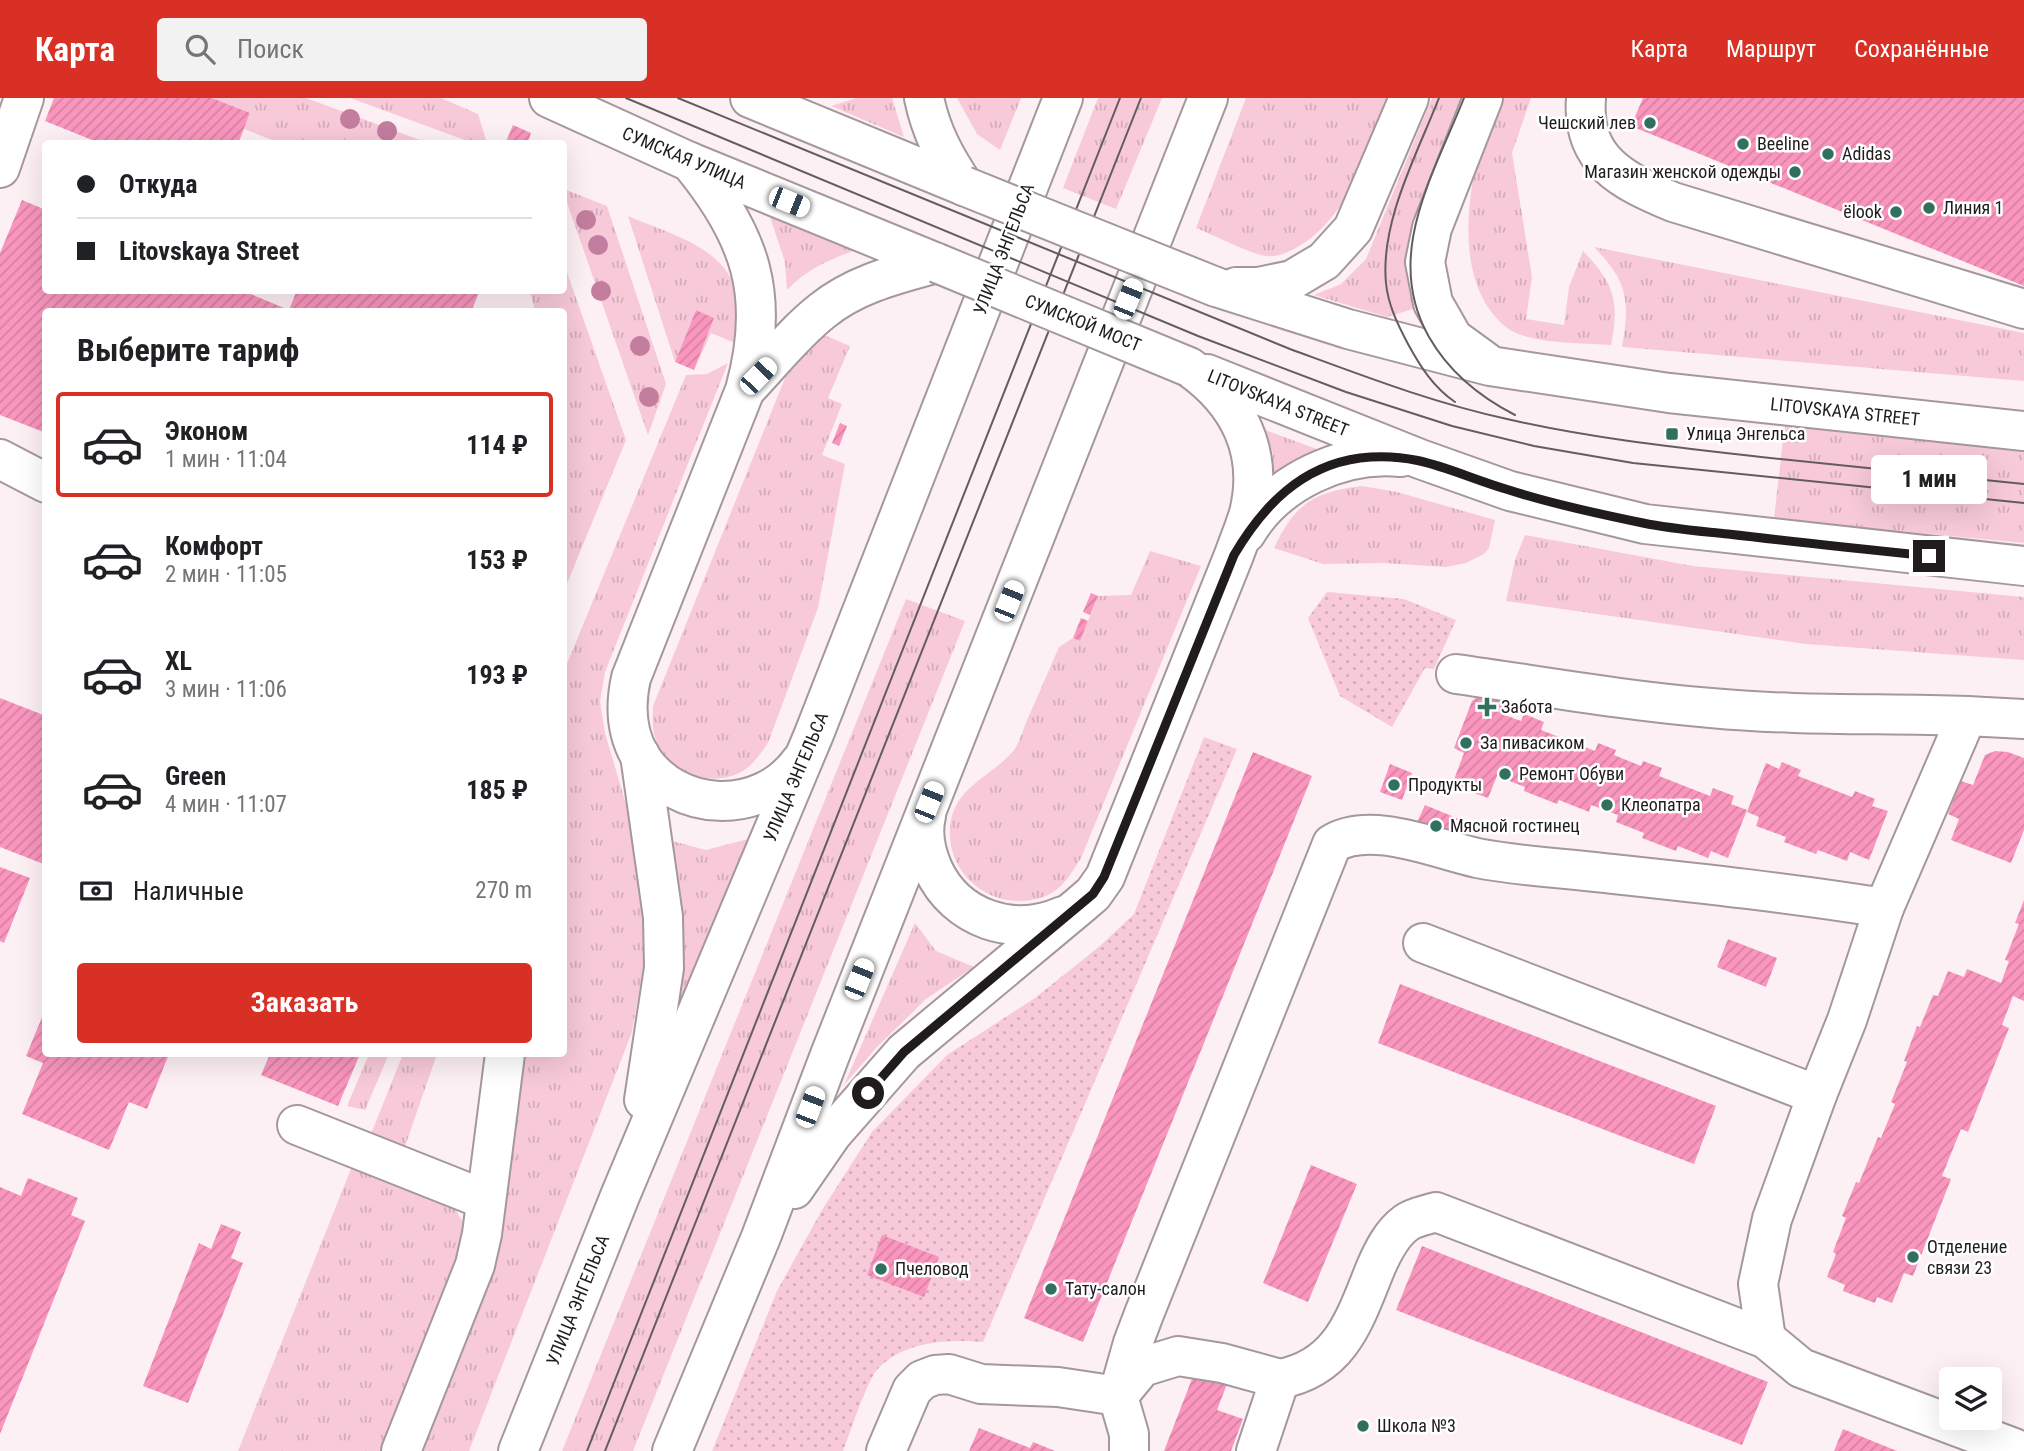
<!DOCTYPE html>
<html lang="ru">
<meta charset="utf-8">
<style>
:root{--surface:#fff;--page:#f2f2f2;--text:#202124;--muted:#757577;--line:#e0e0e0;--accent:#d93025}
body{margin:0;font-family:"Roboto Condensed",sans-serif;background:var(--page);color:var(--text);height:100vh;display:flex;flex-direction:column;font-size:26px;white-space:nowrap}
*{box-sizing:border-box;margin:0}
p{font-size:23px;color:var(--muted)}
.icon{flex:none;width:38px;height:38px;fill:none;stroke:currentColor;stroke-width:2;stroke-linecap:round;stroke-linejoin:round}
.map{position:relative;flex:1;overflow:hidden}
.side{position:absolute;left:42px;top:210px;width:525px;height:749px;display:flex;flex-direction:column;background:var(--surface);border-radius:7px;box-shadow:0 7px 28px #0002}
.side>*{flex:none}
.guide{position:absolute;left:42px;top:42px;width:525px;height:154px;border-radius:7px;box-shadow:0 7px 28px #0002;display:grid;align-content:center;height:154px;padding:0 35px;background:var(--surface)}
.tools{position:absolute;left:1939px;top:1269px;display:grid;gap:14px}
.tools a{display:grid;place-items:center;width:63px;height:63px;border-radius:7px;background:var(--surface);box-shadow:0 7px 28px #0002;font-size:35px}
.end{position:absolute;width:32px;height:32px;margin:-16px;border:9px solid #201c1d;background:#fff;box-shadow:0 0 0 4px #fff}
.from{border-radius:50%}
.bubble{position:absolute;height:49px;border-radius:7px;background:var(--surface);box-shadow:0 7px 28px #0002;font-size:23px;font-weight:700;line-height:49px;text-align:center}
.car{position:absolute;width:21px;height:42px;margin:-21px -10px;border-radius:9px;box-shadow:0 0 5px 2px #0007;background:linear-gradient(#fff 24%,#345 0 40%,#fff 0 76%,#345 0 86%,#fff 0)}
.guide b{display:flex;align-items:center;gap:24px;height:66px;font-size:26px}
.guide b+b{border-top:2px solid var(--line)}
.guide i{width:18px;height:18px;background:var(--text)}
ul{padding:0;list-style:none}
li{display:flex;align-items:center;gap:21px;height:105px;margin:0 14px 10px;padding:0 21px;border:4px solid transparent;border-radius:7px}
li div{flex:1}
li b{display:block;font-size:26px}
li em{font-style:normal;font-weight:700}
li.on{border-color:var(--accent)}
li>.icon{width:63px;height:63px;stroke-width:1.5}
h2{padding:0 35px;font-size:32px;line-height:84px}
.pay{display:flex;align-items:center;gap:18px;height:77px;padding:0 35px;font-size:26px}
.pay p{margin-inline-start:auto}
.cta{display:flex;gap:14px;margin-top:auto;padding:14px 35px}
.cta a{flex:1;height:80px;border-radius:7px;background:var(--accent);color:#fff;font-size:28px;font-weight:700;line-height:80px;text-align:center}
header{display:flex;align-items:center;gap:42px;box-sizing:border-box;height:98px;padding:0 35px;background:var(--accent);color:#fff}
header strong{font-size:33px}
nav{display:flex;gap:38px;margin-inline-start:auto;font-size:24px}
.search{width:490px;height:63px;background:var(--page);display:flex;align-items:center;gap:18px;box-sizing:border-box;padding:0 24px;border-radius:7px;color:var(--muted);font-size:26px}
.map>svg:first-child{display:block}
.grass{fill:url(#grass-tufts)}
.park{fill:url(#park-dots)}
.building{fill:url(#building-hatch)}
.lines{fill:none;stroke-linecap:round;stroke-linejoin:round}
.minor-casing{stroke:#a4989c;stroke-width:42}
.major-casing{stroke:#a4989c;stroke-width:42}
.minor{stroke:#fff;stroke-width:38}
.major{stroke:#fff;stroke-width:38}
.tram{stroke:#635d5f;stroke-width:2}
.major-bridge-casing{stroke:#a4989c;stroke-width:42;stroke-linecap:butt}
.major-bridge{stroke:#fff;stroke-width:38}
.tree{fill:#c27d9f}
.route{stroke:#201c1d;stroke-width:9}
.poi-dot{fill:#31705d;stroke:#fff;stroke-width:2.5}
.labels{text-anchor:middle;stroke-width:5;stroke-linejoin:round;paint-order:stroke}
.poi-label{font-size:18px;fill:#201c1d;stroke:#fff;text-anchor:start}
.street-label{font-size:18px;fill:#201c1d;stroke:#fff}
</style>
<header>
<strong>Карта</strong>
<div class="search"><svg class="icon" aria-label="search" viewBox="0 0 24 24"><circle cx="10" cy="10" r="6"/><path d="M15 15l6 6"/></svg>Поиск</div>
<nav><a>Карта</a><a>Маршрут</a><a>Сохранённые</a></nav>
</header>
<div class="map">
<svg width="2024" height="1353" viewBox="0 0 2024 1353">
<defs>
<pattern id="grass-tufts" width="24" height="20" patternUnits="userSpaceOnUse" patternTransform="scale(1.75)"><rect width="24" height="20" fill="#f7c9d9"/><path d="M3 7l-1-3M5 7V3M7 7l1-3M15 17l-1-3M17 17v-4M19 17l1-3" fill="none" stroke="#d3acba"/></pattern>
<pattern id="park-dots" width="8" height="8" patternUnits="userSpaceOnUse" patternTransform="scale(1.75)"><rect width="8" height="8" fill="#f7c9d9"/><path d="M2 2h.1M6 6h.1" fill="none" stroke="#d3acba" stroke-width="1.8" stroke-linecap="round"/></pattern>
<pattern id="building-hatch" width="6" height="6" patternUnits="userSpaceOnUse" patternTransform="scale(1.75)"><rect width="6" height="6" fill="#fa96be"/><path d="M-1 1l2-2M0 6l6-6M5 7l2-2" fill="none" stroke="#d681a3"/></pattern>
</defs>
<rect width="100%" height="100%" fill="#fdf0f5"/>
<g class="grass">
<polygon points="212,0 306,0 428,45 280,45 244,31 250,15"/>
<polygon points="350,0 441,0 478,16 487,45 473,45"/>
<polygon points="857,0 892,0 904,39 831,8"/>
<polygon points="957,0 1021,0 1000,52 977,36"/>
<polygon points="1098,0 1162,0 1116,111 1063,90"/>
<path d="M1246 0H1387C1366 53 1350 120 1296 150 1286 155 1278 159 1266 158 1250 156 1212 136 1196 130Z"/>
<polygon points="1432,0 1469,0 1419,209 1387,219 1314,197 1341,186 1366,161"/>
<path d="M1501 0H1531L1512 55 1532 179 1526 221 1564 227 1569 189 1583 153C1614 185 1620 203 1611 247 1584 245 1528 246 1507 230 1457 190 1465 109 1479 55 1484 36 1494 18 1501 0Z"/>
<polygon points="564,91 607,108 666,286 648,337 564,96"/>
<path d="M768 113 858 151C831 161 808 170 787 192L785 164Z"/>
<path d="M628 118C667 135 728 149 737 198 740 213 739 231 740 247L711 235 694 272 714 220 696 212 675 264Z"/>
<path d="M1594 149 2024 235V283L1622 249C1630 202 1628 184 1594 149Z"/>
<polygon points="564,166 626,342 564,493 564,214 535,213 530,193 564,192"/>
<path d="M824 237 850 248 828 300 842 306 822 357 845 366 818 510 768 645C759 658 751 670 737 676 702 691 658 668 653 630 652 623 653 615 653 608L785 280 797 261Z"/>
<polygon points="728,265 605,574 600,604 605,635 633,730 650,832 632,934 469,1353 416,1353 500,1106 525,956 564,956 564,573 686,277 707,276"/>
<polygon points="1785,324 2024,353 2024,445 1774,421"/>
<polygon points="1265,332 1322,353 1273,383 1273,356"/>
<path d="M1362 388 1397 394 1495 422 1489 450 1484 456 1466 465 1446 469 1384 465 1323 466 1274 450C1295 406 1313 394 1362 388Z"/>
<polygon points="1525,437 1693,468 2024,499 2024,562 1806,546 1506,503 1515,462"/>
<path d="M1150 453 1201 468 1081 760C1072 774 1063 791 1046 798 995 818 941 776 951 722 958 687 994 677 1014 652 1020 644 1023 631 1027 622 1038 598 1048 574 1059 549L1073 540 1080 543 1098 498 1131 497Z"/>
<polygon points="906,501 965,523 633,1353 562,1353"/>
<polygon points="748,741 679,907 683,821 672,743 706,752"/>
<polygon points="915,825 936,853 974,869 926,901 877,949 844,987"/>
<polygon points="369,956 389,956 365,1012 347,1008"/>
<polygon points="403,956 437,956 401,1060 367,1046"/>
<polygon points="355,1061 454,1109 465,1128 470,1148 395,1353 238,1353"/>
</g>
<g class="park">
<polygon points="1327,494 1404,501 1456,522 1434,571 1425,570 1392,629 1340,598 1308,520"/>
<path d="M1204 639 1237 651 983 1244C947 1241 902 1243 876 1273 866 1286 850 1335 843 1353H712L777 1193 822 1112 872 1034 947 957 1035 900 1100 848 1134 816Z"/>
</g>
<g class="building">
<polygon points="54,0 212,0 250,15 238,46 102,46 45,23"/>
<polygon points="1643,0 2024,0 2024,188 1631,28"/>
<polygon points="513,27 531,35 527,46 505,46"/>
<polygon points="22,102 46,112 46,192 241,192 289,212 297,192 480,192 471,214 46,214 46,335 0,317 0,155"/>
<polygon points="696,212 714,220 694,272 675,264"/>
<polygon points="840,325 847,328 839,348 832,345"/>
<polygon points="1091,495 1098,498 1090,517 1083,514"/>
<polygon points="1081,520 1088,523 1080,543 1073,540"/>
<polygon points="1480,597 1488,597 1506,604 1502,616 1521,623 1524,616 1544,624 1541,632 1595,653 1598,645 1616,652 1614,657 1641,668 1643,663 1662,670 1659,678 1710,698 1713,690 1734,698 1731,706 1747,712 1728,760 1711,753 1708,760 1678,748 1676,753 1642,740 1644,735 1616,724 1618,717 1591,707 1589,714 1559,702 1557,706 1524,693 1525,689 1497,678 1488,700 1452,687 1464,655 1454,650 1472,603"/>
<polygon points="0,600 46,618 46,767 0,749"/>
<polygon points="1995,653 2008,654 2024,660 2024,732 2011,765 1951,742 1959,721 1948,716 1961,683 1973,687 1985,657"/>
<polygon points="1253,654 1312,678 1083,1244 1024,1220"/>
<polygon points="1782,664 1801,672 1798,678 1852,699 1855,693 1875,701 1872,708 1888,713 1869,762 1850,754 1847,763 1818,752 1816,756 1784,744 1786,739 1756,728 1759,719 1747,714 1766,665 1779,671"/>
<polygon points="1390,666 1412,675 1402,702 1380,694"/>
<polygon points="1425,707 1459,721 1449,744 1415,729"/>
<polygon points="0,769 30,780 4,845 0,843"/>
<polygon points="2024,802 2024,903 2013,898 2002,927 2009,930 1968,1034 1961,1031 1942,1078 1951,1081 1913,1178 1904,1175 1892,1205 1877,1199 1875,1205 1843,1193 1845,1187 1827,1179 1836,1156 1833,1154 1846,1120 1842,1118 1856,1084 1859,1085 1878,1039 1881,1040 1895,1006 1891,1004 1907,964 1904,963 1917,928 1920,929 1933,897 1938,898 1948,873 1964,879 1967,871 2001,885 2009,863 2005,862 2019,826 2015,825"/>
<polygon points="1728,841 1777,860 1766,889 1717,869"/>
<polygon points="1400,886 1716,1008 1694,1066 1378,945"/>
<polygon points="45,912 46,956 169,956 147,1011 129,1004 109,1052 22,1016 43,965 26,958"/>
<polygon points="270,956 360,956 338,1008 261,977"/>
<polygon points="1311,1067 1357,1086 1308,1204 1263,1185"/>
<polygon points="28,1080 78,1100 71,1117 85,1123 0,1336 0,1089 21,1098"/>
<polygon points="221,1126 241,1134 231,1160 243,1165 188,1305 143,1288 199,1145 211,1151"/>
<polygon points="882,1137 939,1159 924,1199 867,1177"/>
<polygon points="1422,1148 1768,1284 1742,1347 1396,1212"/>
<polygon points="1195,1273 1227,1286 1217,1312 1243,1321 1231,1353 1164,1353"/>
<polygon points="979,1330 1030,1350 1033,1344 1055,1353 969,1353"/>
<polygon points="1843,1331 1897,1353 1834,1353"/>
</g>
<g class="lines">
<g class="minor-casing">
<g id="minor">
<path d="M1586 0C1581 63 1623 83 1673 104L2024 211"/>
<polyline points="0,70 24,0"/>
<polyline points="0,361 46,385"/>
<path d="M1456 576C1541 588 1626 603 1711 610 1796 618 1882 615 1967 618"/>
<polyline points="1423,845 1817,997 1847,922 1884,810"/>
<polyline points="297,1027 486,1102"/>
<polyline points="1766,1241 1758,1186 1772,1121 1817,997"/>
<path d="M1280 1281C1342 1269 1355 1220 1376 1169 1383 1153 1392 1135 1406 1125 1414 1119 1427 1117 1436 1114L1766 1241 1801 1270 2014 1350"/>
<polyline points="401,1353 475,1167 482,1136 505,956"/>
<path d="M886 1353 912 1292 922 1282 935 1277 949 1276 981 1286 1058 1289 1118 1298 1133 1245 1144 1216 1332 746C1370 722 1436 751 1477 760 1518 768 1562 770 1604 775 1697 785 1791 795 1884 810L1967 618 2024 621"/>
<polyline points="1129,1353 1129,1336 1118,1298 1142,1269 1178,1258 1222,1265 1280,1281 1256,1353"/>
</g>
</g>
<g class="major-casing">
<g id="major">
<polyline points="549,0 690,64 937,165"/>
<polyline points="750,0 964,88"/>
<path d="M924 0C931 34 945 60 964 88"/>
<polyline points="1483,0 1432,130 1425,164 1433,205 1453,240 1486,264"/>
<path d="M690 64C751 138 771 198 745 292L631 580C625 607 626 634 640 658 676 716 762 718 801 663"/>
<polyline points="1216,189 1348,231 1490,268 1669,295 2024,333"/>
<polyline points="1236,189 1258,189 1292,182 1324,163 1353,131 1409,0"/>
<polyline points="1207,276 1420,361 1510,393 1645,426 2024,468"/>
<path d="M746 291C771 265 794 235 822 213 855 186 897 176 937 165"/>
<path d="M1246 435C1276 384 1342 353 1401 359"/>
<polyline points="640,657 663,819 664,870 644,1002"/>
<path d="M926 718C922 735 926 755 933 771 956 821 1013 840 1063 818"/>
<path d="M794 1091 832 1036 904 954 1079 808 1093 796 1105 779 1234 457C1239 443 1245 429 1249 415 1264 354 1239 304 1189 269"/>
<polyline points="518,1353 620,1098 814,636 1063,0"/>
<polyline points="672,1353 761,1139 830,957 1208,0"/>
</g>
</g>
<use href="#minor" class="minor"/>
<use href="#major" class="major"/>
<g class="tram">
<polyline points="626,0 1198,238 1346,294 1452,328 1534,348 1633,365 2024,405"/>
<path d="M678 0 1290 251C1361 277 1433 305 1507 321 1594 341 1682 350 1770 360 1855 369 1939 377 2024 386"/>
<path d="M1439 0C1417 56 1380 124 1386 185 1388 207 1398 227 1408 246 1420 268 1433 289 1455 304"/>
<path d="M1464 0C1433 78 1383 158 1429 239 1449 274 1480 299 1515 317"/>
<polyline points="587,1353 1120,0"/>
<polyline points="605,1353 1141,0"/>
</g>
<g class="major-bridge-casing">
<g id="major-bridge">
<polyline points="964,88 1216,189"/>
<polyline points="937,165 1189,269"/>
</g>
</g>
<use href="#major-bridge" class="major-bridge"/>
</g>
<g class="tree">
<circle cx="350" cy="21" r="10"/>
<circle cx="387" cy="33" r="10"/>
<circle cx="586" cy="122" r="10"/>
<circle cx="598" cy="147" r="10"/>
<circle cx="601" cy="193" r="10"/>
<circle cx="640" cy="248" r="10"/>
<circle cx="649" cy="299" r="10"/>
</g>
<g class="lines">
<path class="route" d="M868 995 904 954 1093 796 1104 779 1234 457C1263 408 1301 368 1360 360 1420 353 1454 376 1509 392 1552 406 1599 416 1643 425 1671 431 1700 433 1728 436 1795 444 1862 451 1929 458"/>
</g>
<g class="poi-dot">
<circle cx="1650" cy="25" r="7"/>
<circle cx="1743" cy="46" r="7"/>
<circle cx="1828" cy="56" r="7"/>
<circle cx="1795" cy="74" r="7"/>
<circle cx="1929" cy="110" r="7"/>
<circle cx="1896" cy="114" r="7"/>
<rect x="1665" y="329" width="14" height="14" rx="3.5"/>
<path d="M1483.5 598.5h7v7h7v7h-7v7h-7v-7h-7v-7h7z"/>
<circle cx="1466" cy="645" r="7"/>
<circle cx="1505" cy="676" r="7"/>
<circle cx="1394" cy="687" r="7"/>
<circle cx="1607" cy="707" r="7"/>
<circle cx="1436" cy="728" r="7"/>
<circle cx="1913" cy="1159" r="7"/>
<circle cx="881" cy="1171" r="7"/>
<circle cx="1051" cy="1191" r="7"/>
<circle cx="1363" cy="1328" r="7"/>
</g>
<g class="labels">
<g class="poi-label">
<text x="1636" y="31" text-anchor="end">Чешский лев</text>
<text x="1757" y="52">Beeline</text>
<text x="1842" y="62">Adidas</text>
<text x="1781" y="80" text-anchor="end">Магазин женской одежды</text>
<text x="1943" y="116">Линия 1</text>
<text x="1882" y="120" text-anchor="end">ёlook</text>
<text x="1686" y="342">Улица Энгельса</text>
<text x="1501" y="615">Забота</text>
<text x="1480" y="651">За пивасиком</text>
<text x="1519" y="682">Ремонт Обуви</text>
<text x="1408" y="693">Продукты</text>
<text x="1621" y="713">Клеопатра</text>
<text x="1450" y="734">Мясной гостинец</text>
<text x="1927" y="1155">Отделение<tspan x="1927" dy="21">связи 23</tspan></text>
<text x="895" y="1177">Пчеловод</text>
<text x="1065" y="1197">Тату-салон</text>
<text x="1377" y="1334">Школа №3</text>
</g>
<g class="street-label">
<text transform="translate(684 60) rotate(23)" y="6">СУМСКАЯ УЛИЦА</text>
<text transform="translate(1004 151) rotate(-69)" y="6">УЛИЦА ЭНГЕЛЬСА</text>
<text transform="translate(1083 225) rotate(22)" y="6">СУМСКОЙ МОСТ</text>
<text transform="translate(1278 305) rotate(22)" y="6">LITOVSKAYA STREET</text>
<text transform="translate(1845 314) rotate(6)" y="6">LITOVSKAYA STREET</text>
<text transform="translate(796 679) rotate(-67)" y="6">УЛИЦА ЭНГЕЛЬСА</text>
<text transform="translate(578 1202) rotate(-68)" y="6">УЛИЦА ЭНГЕЛЬСА</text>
</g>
</g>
</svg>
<div class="tools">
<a><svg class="icon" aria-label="layers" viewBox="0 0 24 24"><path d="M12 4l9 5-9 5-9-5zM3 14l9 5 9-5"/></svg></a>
</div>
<i class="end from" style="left:868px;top:995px"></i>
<i class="end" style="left:1929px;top:458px"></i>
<div class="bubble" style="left:1871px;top:357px;width:116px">1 мин</div>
<i class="car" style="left:789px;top:104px;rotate:112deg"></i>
<i class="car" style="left:1128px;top:201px;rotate:22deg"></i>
<i class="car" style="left:758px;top:278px;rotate:44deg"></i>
<i class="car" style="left:1009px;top:503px;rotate:22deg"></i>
<i class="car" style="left:929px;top:704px;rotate:22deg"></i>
<i class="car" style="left:859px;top:881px;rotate:22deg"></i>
<i class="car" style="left:810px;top:1009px;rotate:21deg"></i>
<div class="guide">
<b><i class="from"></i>Откуда</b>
<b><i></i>Litovskaya Street</b>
</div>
<section class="side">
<h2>Выберите тариф</h2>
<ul>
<li class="on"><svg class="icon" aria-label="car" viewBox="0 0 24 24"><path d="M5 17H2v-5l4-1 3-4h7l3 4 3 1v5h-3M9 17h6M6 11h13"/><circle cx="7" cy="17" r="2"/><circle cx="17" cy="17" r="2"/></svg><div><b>Эконом</b><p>1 мин · 11:04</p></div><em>114 ₽</em></li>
<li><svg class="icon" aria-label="car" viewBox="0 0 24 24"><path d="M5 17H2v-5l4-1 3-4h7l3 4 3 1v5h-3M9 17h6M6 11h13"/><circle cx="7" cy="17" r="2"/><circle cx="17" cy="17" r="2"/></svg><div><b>Комфорт</b><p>2 мин · 11:05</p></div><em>153 ₽</em></li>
<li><svg class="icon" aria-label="car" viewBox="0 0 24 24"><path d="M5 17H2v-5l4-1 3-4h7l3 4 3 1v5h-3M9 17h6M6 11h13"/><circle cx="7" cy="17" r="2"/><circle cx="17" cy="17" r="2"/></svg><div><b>XL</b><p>3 мин · 11:06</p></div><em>193 ₽</em></li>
<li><svg class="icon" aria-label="car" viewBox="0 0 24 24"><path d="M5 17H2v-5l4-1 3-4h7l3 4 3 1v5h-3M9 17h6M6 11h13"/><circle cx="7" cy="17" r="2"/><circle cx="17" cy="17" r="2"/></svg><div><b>Green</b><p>4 мин · 11:07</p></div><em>185 ₽</em></li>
</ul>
<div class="pay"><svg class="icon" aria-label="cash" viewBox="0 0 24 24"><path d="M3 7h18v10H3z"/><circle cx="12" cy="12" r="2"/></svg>Наличные<p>270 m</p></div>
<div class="cta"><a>Заказать</a></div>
</section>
</div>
